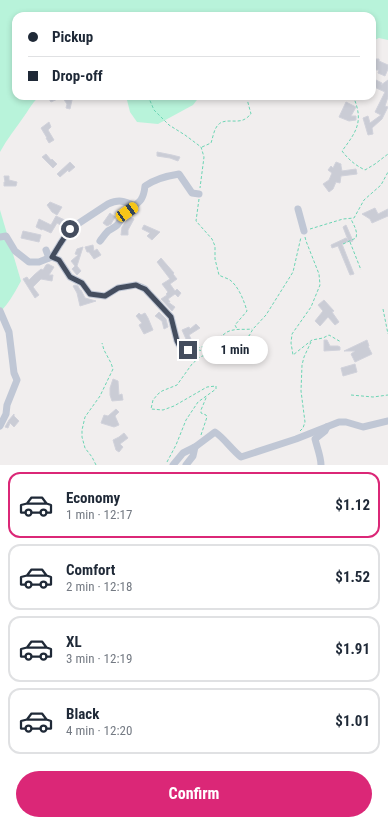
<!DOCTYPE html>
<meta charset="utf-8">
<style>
:root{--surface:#fff;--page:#f2f2f3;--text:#1f2937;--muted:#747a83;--line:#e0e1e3;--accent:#db2777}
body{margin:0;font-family:"Roboto Condensed",sans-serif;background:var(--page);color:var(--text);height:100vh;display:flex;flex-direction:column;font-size:15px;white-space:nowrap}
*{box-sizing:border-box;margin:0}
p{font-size:13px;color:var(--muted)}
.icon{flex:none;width:22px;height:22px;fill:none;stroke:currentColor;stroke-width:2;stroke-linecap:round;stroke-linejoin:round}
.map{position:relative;height:465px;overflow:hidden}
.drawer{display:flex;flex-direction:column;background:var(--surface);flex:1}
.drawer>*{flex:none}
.top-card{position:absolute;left:12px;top:12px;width:364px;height:88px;border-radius:12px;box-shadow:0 2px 6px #0003;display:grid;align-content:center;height:88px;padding:0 16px;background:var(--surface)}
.end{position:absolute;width:18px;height:18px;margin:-9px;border:5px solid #444d5e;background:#fff;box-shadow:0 0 0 2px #fff}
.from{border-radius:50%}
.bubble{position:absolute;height:28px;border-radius:14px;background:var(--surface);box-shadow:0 2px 6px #0003;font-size:13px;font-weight:700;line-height:28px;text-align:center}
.car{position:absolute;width:12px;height:24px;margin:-12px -6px;border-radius:5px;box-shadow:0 0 3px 1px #0007;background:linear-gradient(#f5c518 24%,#345 0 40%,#f5c518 0 76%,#345 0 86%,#f5c518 0)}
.top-card b{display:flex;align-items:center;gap:14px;height:38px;font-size:15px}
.top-card b+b{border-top:1px solid var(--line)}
.top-card i{width:10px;height:10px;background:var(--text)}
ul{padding:7px 0 0;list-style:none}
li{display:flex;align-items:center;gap:12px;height:66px;margin:0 8px 6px;padding:0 8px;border:2px solid var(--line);border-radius:12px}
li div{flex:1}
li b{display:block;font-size:15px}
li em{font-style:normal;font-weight:700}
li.selected{border-color:var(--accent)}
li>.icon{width:36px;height:36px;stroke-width:1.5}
.cta{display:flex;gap:8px;margin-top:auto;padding:8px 16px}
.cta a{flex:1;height:46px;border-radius:24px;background:var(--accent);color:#fff;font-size:16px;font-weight:700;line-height:46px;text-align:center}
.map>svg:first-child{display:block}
.green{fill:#b8f3da}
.building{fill:#caccd5;stroke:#d1d2db}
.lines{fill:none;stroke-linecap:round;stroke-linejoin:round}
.path{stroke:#6cd5b4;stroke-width:1;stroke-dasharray:3 2;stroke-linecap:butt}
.minor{stroke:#c0c7d5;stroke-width:7}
.route{stroke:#444d5e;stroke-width:5}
</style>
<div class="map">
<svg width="388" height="465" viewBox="0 0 388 465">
<rect width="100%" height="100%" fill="#f1eeee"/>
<g class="green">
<path d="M0 0H388V40L379 38 372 41V16H16V96H41C33 101 30 108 25 115 16 128 7 139 0 152Z"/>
<polygon points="126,96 200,96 193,105 158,124 137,122 130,112"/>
<path d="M0 210 21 281C15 292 9 303 0 312Z"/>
</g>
<g class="building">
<polygon points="372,59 379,59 379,61 388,65 388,69 385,76 378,73 379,70 372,70"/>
<polygon points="372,78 382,83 381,85 388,80 388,97 385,106 388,107 382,119 372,128 373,134 368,135 363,118 368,116 370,123 381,115 375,112 385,92 372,86"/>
<polygon points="47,96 67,96 70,100 72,100 70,109 66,108 67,104 62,97 51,102"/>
<polygon points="346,102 356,107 351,116 356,116 356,120 349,121 339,117"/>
<polygon points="49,122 51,127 48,130 54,140 49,143 46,138 47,138 41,128"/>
<polygon points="157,152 172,155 180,157 178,161 170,158 157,156"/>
<polygon points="46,154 51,160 52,159 57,164 53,168 42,157"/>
<polygon points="70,162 75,167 69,172 68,170 60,177 57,174"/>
<polygon points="336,162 341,164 341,166 342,171 356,169 357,174 341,176 340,183 336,182 333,189 329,192 323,184 329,180 332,173 328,170 331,166 333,168"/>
<polygon points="4,176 9,176 9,180 17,182 16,186 4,186 4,182 5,182"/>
<polygon points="50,202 62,207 57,215 52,212 47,205"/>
<polygon points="375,208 378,214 388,209 388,216 372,223 370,219 362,214"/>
<polygon points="110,213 115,217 111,224 107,226 103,223"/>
<polygon points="56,216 67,221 64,227 57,223 51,233 42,229 42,230 36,227 39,219 51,225"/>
<polygon points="129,217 134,219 128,230 128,235 121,235 122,227"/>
<polygon points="144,225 160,232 152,240 147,236 150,233 142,229"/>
<polygon points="346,225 353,241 350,242 349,241 342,244 354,274 350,275 338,246 332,248 331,245 346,238 348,240 343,227"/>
<polygon points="23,231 41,235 39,242 21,238"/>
<polygon points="93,245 94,251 97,249 101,255 94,259 89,252 87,252 85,247"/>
<polygon points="83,247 77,266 81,271 77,275 72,269 75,266 71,261 78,255 75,254 77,249"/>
<polygon points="161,258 174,273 173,274 177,279 170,284 175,291 177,289 181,293 178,297 175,294 168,299 170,302 168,302 175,307 172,311 161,299 167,295 166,294 168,292 162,284 170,279 157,262"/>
<polygon points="48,264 54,267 49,275 53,275 52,281 41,279 33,287 39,295 35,298 23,279 27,277 29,280 34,275 41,269 43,270 46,265"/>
<polygon points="75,285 78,286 80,290 81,290 85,298 96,301 80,306 77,293 73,286"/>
<polygon points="324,300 334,311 332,312 339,322 335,325 328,317 320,326 315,321 323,311 318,305"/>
<polygon points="159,312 166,319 168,327 164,329 162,321 155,316"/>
<polygon points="139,313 141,315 145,313 148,318 153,330 144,334 139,325 142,323 136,316"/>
<polygon points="196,324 200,328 189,335 192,341 186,343 183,342 183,341 186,339 182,330 189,327 190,329"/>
<polygon points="324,340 327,340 330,346 338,346 340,347 340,350 324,351"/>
<polygon points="367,340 369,346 368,346 372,354 355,362 351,354 355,351 344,351"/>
<polygon points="355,364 357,372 343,376 341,368"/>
<polygon points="113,379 118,381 119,395 122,394 123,400 112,401 110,395 110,388"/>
<polygon points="116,409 119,412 115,416 119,425 114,427 101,423 104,415 108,416"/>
<polygon points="14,414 14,416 19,421 14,427 10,423 8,428 5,427 9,420"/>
<polygon points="124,433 128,438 120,444 123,447 119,452 116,450 113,440 119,437"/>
</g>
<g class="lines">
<g class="path">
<polyline points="148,96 154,110 169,125 185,135 201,147 204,157 200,188"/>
<path d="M353 96C364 121 357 131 342 151 349 160 355 165 365 170L375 164 388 154"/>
<path d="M202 147 211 143C213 137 214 129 218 125 224 118 235 123 243 120 246 119 249 116 251 114L247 99C251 97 256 98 259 96"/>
<path d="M199 199 196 221 212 239 215 246V259L219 275C222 277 227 278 230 280 239 287 244 301 247 311L235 325 237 329"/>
<polyline points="310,229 343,219 354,218 364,200 381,185 388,172"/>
<polyline points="305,237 306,241 319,274 320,285 311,307 292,334 291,343 293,355 312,340 323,338 329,335 341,342"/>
<polyline points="350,242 361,270"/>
<path d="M343 244 356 238C358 231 354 226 351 219"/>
<polyline points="383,309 388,334"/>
<path d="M197 349C201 346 205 347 209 345 216 342 221 336 227 332 235 328 244 330 252 329"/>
<path d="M193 350C201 348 207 355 214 353 220 351 223 347 228 344 234 340 241 338 249 336L253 329 266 315 293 272 301 237"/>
<polyline points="351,395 373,397 388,395"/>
<polyline points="300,431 303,428 305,422 301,391 302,365 304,357 311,342"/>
<polyline points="201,435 207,417 206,415 201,413 201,410 206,398 206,396"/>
<polyline points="167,462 176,445 186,420 198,402 216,389 216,386 207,387 174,406 163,410 151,409 153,400 158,394 162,391 177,385 192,364 200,357 208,354"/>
<polyline points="96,465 92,457 85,448 82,437 82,430 85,417 100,396 113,369 111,363 104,350 102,343"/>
</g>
<g class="minor">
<polyline points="298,209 304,231"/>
<polyline points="0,237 6,236 15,251 29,262 39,262 49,258 52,257 59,260 70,277 82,283 90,294 105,296 118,288 136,285 141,287 145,289 171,317 177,341 179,345 188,350"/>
<path d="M100 241C103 237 105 234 108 231 111 229 116 227 118 224 121 220 123 217 125 213 136 202 143 205 145 186 155 179 166 176 179 174L192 193 199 194"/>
<polyline points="46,250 49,258"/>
<path d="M52 257 60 244 70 229 108 204C119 199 124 201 135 206"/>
<polyline points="0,311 9,332 14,373 17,380 7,405 6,414 0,426"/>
<path d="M173 465 183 453 195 447 215 432C225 439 231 449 241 457L296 439 339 422H346L363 427 388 421"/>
<polyline points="186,465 193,456 195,447"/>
<path d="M321 465C321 457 317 447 315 439L325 431 327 427"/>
</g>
</g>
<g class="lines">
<polyline class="route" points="70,229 60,244 52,257 59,260 70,277 82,283 90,294 105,296 118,288 136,285 140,287 145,289 171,317 177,341 179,345 188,350"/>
</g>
</svg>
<i class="end from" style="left:70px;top:229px"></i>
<i class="end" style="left:188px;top:350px"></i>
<div class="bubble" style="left:202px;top:336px;width:66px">1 min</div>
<i class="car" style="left:127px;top:212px;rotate:55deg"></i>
<div class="top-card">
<b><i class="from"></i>Pickup</b>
<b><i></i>Drop-off</b>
</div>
</div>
<section class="drawer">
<ul>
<li class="selected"><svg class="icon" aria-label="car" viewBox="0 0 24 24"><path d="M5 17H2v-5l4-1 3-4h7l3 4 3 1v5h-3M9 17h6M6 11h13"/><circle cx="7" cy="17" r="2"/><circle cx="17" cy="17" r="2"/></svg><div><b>Economy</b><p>1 min · 12:17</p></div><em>$1.12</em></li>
<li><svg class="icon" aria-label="car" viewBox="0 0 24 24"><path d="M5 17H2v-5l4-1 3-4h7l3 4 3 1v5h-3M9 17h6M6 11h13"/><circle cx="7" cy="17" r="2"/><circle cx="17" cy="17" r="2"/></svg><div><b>Comfort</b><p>2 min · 12:18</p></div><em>$1.52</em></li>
<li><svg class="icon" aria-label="car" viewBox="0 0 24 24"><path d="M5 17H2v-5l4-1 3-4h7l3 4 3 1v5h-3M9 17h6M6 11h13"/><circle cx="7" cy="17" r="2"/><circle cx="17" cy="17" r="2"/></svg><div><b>XL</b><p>3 min · 12:19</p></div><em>$1.91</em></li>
<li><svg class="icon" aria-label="car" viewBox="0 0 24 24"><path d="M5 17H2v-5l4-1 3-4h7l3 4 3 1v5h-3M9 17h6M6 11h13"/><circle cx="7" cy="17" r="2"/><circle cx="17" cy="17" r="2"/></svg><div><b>Black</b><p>4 min · 12:20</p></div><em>$1.01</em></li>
</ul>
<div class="cta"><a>Confirm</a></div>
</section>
